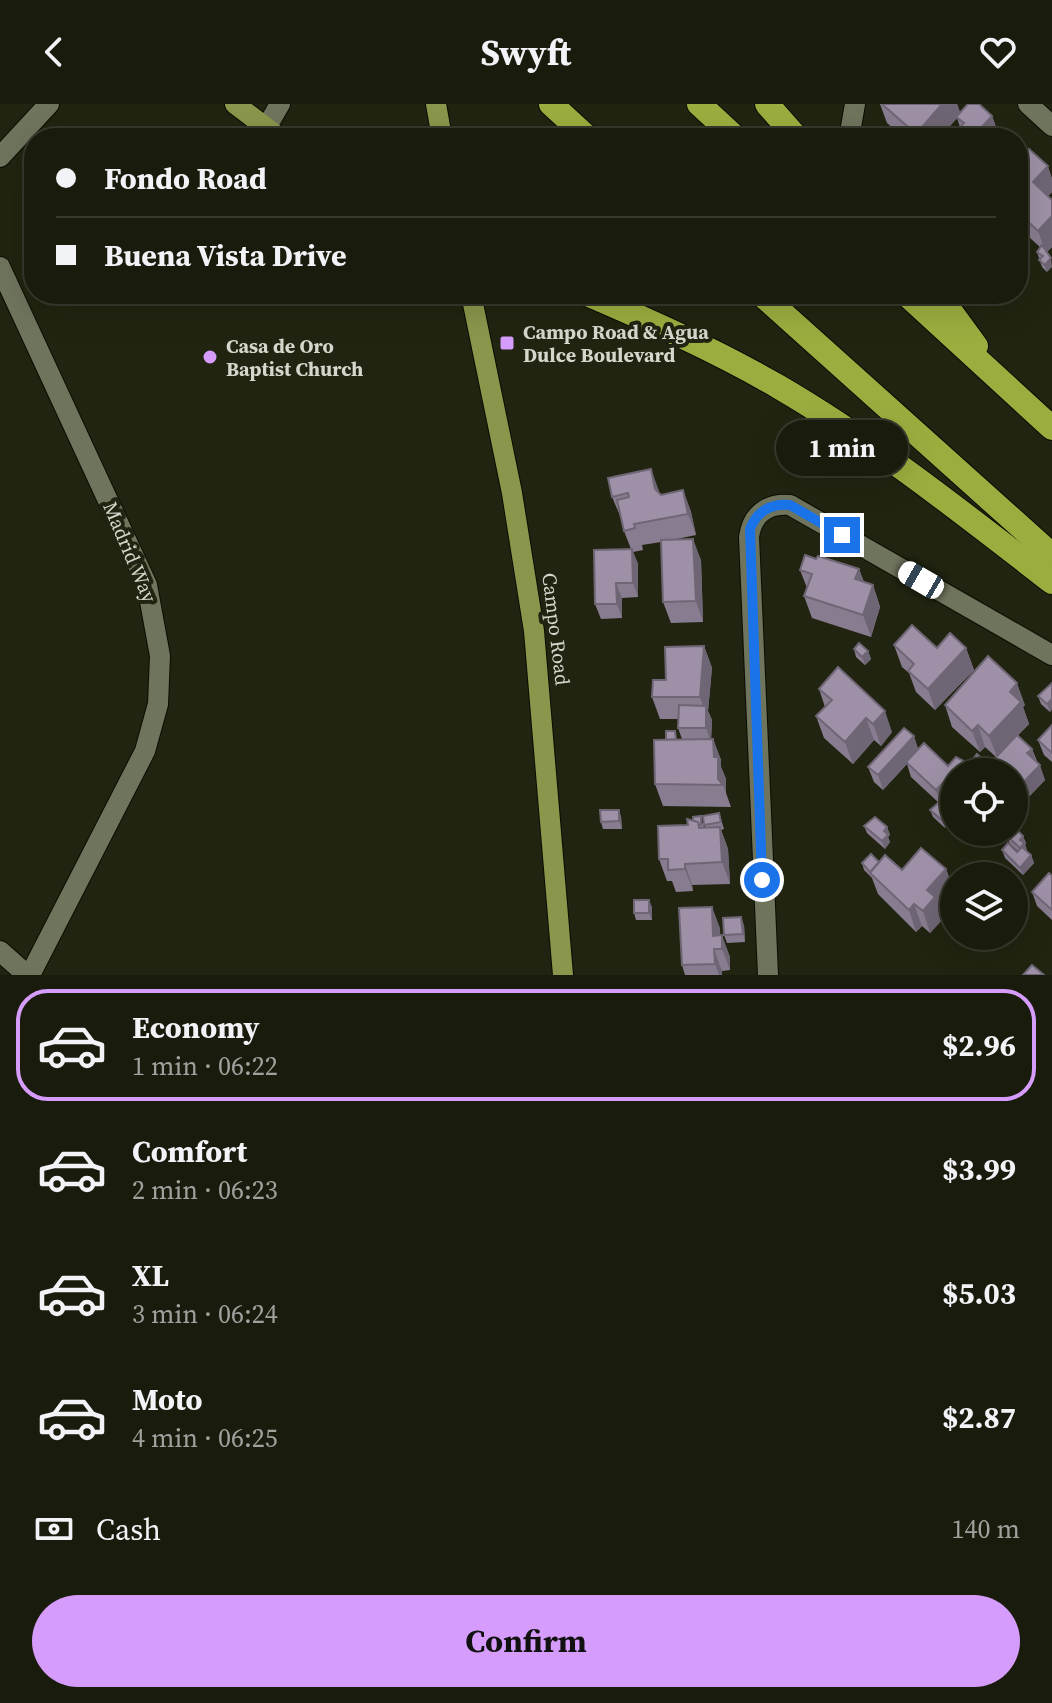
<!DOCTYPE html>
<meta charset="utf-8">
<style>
:root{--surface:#191b0c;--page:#26281a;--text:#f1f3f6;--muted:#9fa19d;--line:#37392d;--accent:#d59cfb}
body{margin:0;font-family:"Source Serif 4",serif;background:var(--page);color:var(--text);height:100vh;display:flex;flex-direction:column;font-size:30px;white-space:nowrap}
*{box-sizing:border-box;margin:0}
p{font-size:26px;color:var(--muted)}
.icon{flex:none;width:44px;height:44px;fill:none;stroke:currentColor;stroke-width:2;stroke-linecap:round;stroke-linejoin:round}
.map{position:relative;height:871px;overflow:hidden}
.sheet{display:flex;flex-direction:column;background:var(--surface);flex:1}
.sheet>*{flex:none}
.top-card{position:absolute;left:24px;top:24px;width:1004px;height:176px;border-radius:32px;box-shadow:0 8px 32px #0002,0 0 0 2px var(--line);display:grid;align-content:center;height:176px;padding:0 32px;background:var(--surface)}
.fabs{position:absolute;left:940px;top:654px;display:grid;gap:16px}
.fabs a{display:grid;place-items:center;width:88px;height:88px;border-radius:50%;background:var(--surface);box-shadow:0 8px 32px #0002,0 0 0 2px var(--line);font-size:40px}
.end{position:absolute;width:36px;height:36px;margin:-18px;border:10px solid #1a73e8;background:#fff;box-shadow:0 0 0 4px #fff}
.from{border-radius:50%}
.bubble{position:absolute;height:56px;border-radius:28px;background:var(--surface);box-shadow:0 8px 32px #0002,0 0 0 2px var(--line);font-size:26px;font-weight:700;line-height:56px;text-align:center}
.car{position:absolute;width:24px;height:48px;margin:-24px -12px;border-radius:10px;box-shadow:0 0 6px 2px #0007;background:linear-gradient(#fff 24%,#345 0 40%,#fff 0 76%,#345 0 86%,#fff 0)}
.top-card b{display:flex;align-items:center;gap:28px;height:76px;font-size:30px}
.top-card b+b{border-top:2px solid var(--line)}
.top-card i{width:20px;height:20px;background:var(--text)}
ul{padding:14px 0 0;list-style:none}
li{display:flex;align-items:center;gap:24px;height:112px;margin:0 16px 12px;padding:0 16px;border:4px solid transparent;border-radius:32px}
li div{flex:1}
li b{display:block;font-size:30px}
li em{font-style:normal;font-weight:700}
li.current{border-color:var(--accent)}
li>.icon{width:72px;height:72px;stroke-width:1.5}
.pay{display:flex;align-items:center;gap:20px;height:88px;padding:0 32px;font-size:30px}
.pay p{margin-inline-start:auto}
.action{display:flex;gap:16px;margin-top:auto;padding:16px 32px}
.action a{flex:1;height:92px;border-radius:48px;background:var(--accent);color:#111;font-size:32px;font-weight:700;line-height:92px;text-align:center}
header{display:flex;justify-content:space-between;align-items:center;height:104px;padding:0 32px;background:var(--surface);font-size:36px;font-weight:700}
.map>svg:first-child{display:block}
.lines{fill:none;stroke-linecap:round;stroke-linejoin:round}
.minor-casing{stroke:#0b0d00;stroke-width:22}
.major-casing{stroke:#0b0d00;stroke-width:22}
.highway-casing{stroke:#0b0d00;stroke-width:26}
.minor{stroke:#6f745d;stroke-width:20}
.major{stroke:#8a964b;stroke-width:20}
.highway{stroke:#9cad3f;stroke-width:24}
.wall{fill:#887d90}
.shaded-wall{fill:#6f6675}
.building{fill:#9e91a7;stroke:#6f6675;stroke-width:2}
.route{stroke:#1a73e8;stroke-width:10}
.poi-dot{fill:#d59cfb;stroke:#212410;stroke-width:3}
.labels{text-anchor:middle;stroke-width:8;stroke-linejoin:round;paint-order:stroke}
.poi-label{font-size:20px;font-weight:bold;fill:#d4d7cb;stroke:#212410;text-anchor:start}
.street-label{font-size:20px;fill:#d4d7cb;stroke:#212410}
</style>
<header><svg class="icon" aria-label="back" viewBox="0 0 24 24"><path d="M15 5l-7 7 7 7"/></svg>Swyft<svg class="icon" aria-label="heart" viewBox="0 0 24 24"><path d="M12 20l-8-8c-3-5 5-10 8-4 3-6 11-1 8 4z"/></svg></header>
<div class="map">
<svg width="1052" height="871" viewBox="0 0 1052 871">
<rect width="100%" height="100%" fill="#212410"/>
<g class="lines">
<g class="minor-casing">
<g id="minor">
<polyline points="1028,0 1052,22"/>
<polyline points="851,23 855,0"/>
<polyline points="266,24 280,0"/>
<polyline points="0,53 49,0"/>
<polyline points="0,163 147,481 160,552 158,600 145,647 30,871"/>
<polyline points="0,847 27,871"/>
<path d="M768 871 749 433C752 411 767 399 790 401L1052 551"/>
</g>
</g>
<g class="major-casing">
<g id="major">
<polyline points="235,0 280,34"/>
<polyline points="436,0 442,34"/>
<polyline points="471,190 512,389 534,527 563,871"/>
</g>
</g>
<g class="highway-casing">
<g id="highway">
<polyline points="551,0 588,34"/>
<polyline points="699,0 736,34"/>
<polyline points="767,0 797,34"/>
<path d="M587 190C652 218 717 247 779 283 875 339 964 410 1052 478"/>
<polyline points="761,190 1052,451"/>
<polyline points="906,190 1052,324"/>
<polyline points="938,190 976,242"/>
</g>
</g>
<use href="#minor" class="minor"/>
<use href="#major" class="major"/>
<use href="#highway" class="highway"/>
</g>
<g class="wall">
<polygon points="880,0 957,0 960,9 992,12 1000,34 951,34 960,23 957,14 939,34 904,34 887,19"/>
<polygon points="1018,57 1052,74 1052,88 1048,92 1052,96 1052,143 1047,148 1047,168 1042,163 1037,148 1041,144 1029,133 1019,145 1018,144"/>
<polygon points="608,374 659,389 661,391 683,386 691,408 696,431 672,436 701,456 703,518 671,519 663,498 661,438 642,441 643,446 633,448 638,460 638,493 622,494 622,514 601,515 595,500 631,445 624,427 621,414 612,393"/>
<polygon points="816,455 859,465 864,478 873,481 880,503 871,533 812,514 804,492 807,484 800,466"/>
<polygon points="894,541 966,544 974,566 935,606 916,588 909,569 902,563"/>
<polygon points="704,542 712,564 708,607 712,616 711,635 713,635 721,656 721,663 726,675 726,689 731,703 663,702 655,680 678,635 682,635 678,624 678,615 660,615 652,593 666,576"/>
<polygon points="854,545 868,547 871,555 865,561 856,553"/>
<polygon points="1052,579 1052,605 1050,608 1041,600 1038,592"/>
<polygon points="819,585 892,628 881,642 874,636 853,660 824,634 816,612 825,603"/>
<polygon points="945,601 1025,601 1023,603 1029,620 1018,631 1032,645 1045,676 1024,698 1014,688 1014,668 954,668 954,687 948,693 945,724 933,713 930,706 939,699 911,673 907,660 883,686 874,678 868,663 918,645 948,662 969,660 987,662 996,653 985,643 980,648 952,623"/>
<polygon points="1052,621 1052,658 1044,651 1038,636"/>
<polygon points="619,706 621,713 622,725 603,725 601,718"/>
<polygon points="719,709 724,725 721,726 728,745 730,780 692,781 693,787 676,788 672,777 667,777 659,755 688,721 703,719 704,724 705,724 703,712"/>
<polygon points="864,722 887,723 890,731 888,733 890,738 885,745 867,729"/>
<polygon points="1007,732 1023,732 1026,739 1025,741 1026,747 1031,751 1034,759 1023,771 1005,754 1002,746 1018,747 1010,740"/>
<polygon points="879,758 902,766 946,765 954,787 939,804 943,815 930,829 922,822 916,828 878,790 872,774 864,766 862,759"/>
<polygon points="1052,772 1052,816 1037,802 1032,788"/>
<polygon points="652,803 652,816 636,816 634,809"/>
<polygon points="744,821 745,838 727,839 724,831"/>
<polygon points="720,824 720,831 730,853 730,866 722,867 722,871 685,871 682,861"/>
</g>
<g class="shaded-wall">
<polygon points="942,0 957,0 961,10 939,34 917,34 916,30"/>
<polygon points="992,12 1000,34 980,34 978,27"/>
<polygon points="1048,62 1052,74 1052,88 1041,100 1033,78"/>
<polygon points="1022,112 1029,133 1019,145 1018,116"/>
<polygon points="1052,112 1052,143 1046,149 1038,127"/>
<polygon points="1051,154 1052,163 1047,168 1045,161"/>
<polygon points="651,365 659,387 663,406 655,385"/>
<polygon points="683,386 691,408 696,431 688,410"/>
<polygon points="693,435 701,456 703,518 696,497"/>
<polygon points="632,445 638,460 638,493 633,479"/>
<polygon points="859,465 867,487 855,475"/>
<polygon points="616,479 622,494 622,514 617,500"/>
<polygon points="873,481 880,503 871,533 863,511"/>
<polygon points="704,542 712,564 708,607 712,616 711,639 706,624 706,611 700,593"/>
<polygon points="966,544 974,566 935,606 928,585"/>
<polygon points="868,547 871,555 865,561 862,553"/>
<polygon points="1017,579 1025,601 1023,603 1029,620 997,653 989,632 1010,588"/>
<polygon points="1052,595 1052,605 1050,608 1047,600"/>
<polygon points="885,607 892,628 881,642 873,620"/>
<polygon points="866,614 874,636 853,660 845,638"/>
<polygon points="978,621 985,643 980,648 972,627"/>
<polygon points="914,632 919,647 883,686 878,671"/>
<polygon points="713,635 721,656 721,663 726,675 726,689 723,681 718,675 714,653"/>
<polygon points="1032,645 1037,660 1027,649"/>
<polygon points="986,658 990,668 984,666 985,668 977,668"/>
<polygon points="1040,661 1045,676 1024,698 1019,683"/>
<polygon points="954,667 954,687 941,701 936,686"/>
<polygon points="952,697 954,706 945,724 942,716"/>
<polygon points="619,706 621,713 622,725 619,717"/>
<polygon points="720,723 728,745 730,780 722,758"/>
<polygon points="887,723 890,731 888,733 890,738 885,745 882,737 884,727"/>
<polygon points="1023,732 1027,746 1023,751 1020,736"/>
<polygon points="1031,751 1034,759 1023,771 1020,764"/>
<polygon points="685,760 692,781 693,787 685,765"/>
<polygon points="946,765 954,787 939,804 943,815 930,829 923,807 927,786"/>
<polygon points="649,796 652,803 652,816 649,809"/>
<polygon points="914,800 922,822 916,828 909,806"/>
<polygon points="712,803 720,824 721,845 713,832"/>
<polygon points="741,813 744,821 745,838 743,830"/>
<polygon points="722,831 730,853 730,866 722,845"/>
<polygon points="714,845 722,867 722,871 719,871 715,860"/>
</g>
<g class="building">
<polygon points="882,0 942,0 916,30"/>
<polygon points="968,0 979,0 992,12 978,27 986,34 951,34 964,19 956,13"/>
<polygon points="1029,45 1048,62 1033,78 1052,96 1052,112 1038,127 1022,112 1018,116 1018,57"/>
<polygon points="1042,141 1051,154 1045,161 1039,156 1043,152 1037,148"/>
<polygon points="651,365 655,385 661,391 683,386 688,410 634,420 635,424 624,427 617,396 629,393 628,389 612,393 608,374"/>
<polygon points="693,435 696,497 663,498 661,436"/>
<polygon points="632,445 633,479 616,479 617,500 595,500 594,446"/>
<polygon points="805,451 816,455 818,452 859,465 855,475 873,481 863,511 804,492 812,470 800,466"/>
<polygon points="912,521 937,544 950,529 966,544 928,585 908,567 914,560 894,541"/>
<polygon points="859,539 868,547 862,553 854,545"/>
<polygon points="704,542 700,593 652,593 653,576 666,576 665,543"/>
<polygon points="988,552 1017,579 1010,588 1021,598 989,632 978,621 972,627 945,601"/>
<polygon points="838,563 885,607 873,620 866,614 845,638 816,612 832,596 819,585"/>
<polygon points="1052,579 1052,595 1047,600 1038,592"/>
<polygon points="679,601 706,602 706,624 678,624"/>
<polygon points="1052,621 1052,649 1038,636"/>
<polygon points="904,624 914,632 878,671 868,663"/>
<polygon points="666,627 675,627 676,635 666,636"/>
<polygon points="1017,631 1032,645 1027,649 1040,661 1019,683 1014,679 1014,668 986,668 984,666"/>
<polygon points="713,635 714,653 718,653 718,675 723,681 655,680 654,636"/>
<polygon points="924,639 948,662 956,653 969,660 977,650 986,658 977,668 956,668 954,667 936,686 906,658"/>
<polygon points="946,692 952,697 942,716 930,706"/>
<polygon points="600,706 619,706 619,717 601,718"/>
<polygon points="719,709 721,718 704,721 703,712"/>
<polygon points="701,712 701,721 699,721 698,718 693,717 693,713"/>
<polygon points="875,713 887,723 884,727 888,731 882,737 864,722"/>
<polygon points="687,715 698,718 699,724 720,723 722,758 685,760 685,765 668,766 668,755 659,755 658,722 688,721"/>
<polygon points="1015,724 1023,732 1020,736 1024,739 1020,744 1007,732 1011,728 1014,728"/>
<polygon points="1008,739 1017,748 1022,743 1031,751 1020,764 1002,746"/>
<polygon points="921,744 946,765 927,786 935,793 923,807 914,800 909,806 870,769 885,751 902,766"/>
<polygon points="871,750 879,758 870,768 862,759"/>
<polygon points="1049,769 1052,772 1052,806 1032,788"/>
<rect x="634" y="796" width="15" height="13"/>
<polygon points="712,803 713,832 722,831 722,845 714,845 715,860 682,861 679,804"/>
<polygon points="741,813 743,830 724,831 723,814"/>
<polygon points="1032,861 1044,871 1023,871"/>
</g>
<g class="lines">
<path class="route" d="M762 776 750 425C757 407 771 399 790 401L842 431"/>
</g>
<g class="poi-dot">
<rect x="499" y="231" width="16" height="16" rx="4"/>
<circle cx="210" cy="253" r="8"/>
</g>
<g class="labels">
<g class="poi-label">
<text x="523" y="235">Campo Road &amp; Agua<tspan x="523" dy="23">Dulce Boulevard</tspan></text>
<text x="226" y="249">Casa de Oro<tspan x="226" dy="23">Baptist Church</tspan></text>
</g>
<g class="street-label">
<text transform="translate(130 448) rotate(67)" y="7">Madrid Way</text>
<text transform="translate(556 525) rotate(83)" y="7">Campo Road</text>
</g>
</g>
</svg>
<div class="fabs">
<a><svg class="icon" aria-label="locate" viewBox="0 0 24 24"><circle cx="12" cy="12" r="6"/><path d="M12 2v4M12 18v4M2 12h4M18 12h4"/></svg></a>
<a><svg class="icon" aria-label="layers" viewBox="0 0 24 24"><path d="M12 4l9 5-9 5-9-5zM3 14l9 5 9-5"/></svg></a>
</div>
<i class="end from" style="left:762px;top:776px"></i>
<i class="end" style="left:842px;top:431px"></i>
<div class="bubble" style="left:776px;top:316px;width:132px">1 min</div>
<i class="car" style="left:921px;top:476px;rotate:300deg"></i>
<div class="top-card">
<b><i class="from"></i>Fondo Road</b>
<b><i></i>Buena Vista Drive</b>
</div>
</div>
<section class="sheet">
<ul>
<li class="current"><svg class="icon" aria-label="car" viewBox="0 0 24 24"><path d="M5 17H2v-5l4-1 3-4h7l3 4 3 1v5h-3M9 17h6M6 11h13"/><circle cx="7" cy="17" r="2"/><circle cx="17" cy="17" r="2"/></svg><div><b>Economy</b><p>1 min · 06:22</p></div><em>$2.96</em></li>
<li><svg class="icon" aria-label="car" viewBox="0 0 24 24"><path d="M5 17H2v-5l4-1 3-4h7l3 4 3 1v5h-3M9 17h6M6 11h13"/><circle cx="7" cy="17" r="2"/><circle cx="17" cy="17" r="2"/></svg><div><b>Comfort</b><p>2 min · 06:23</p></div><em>$3.99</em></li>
<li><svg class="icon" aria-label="car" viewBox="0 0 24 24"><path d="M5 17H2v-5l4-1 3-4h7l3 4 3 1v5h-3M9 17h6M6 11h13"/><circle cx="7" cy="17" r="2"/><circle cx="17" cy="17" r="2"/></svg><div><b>XL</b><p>3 min · 06:24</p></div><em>$5.03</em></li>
<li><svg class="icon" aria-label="car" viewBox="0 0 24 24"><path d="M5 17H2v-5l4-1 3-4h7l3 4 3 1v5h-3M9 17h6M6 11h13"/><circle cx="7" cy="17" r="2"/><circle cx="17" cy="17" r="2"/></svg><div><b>Moto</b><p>4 min · 06:25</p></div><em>$2.87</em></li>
</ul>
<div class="pay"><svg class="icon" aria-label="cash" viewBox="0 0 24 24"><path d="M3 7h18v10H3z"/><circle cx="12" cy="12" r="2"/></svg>Cash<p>140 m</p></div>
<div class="action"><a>Confirm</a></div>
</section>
